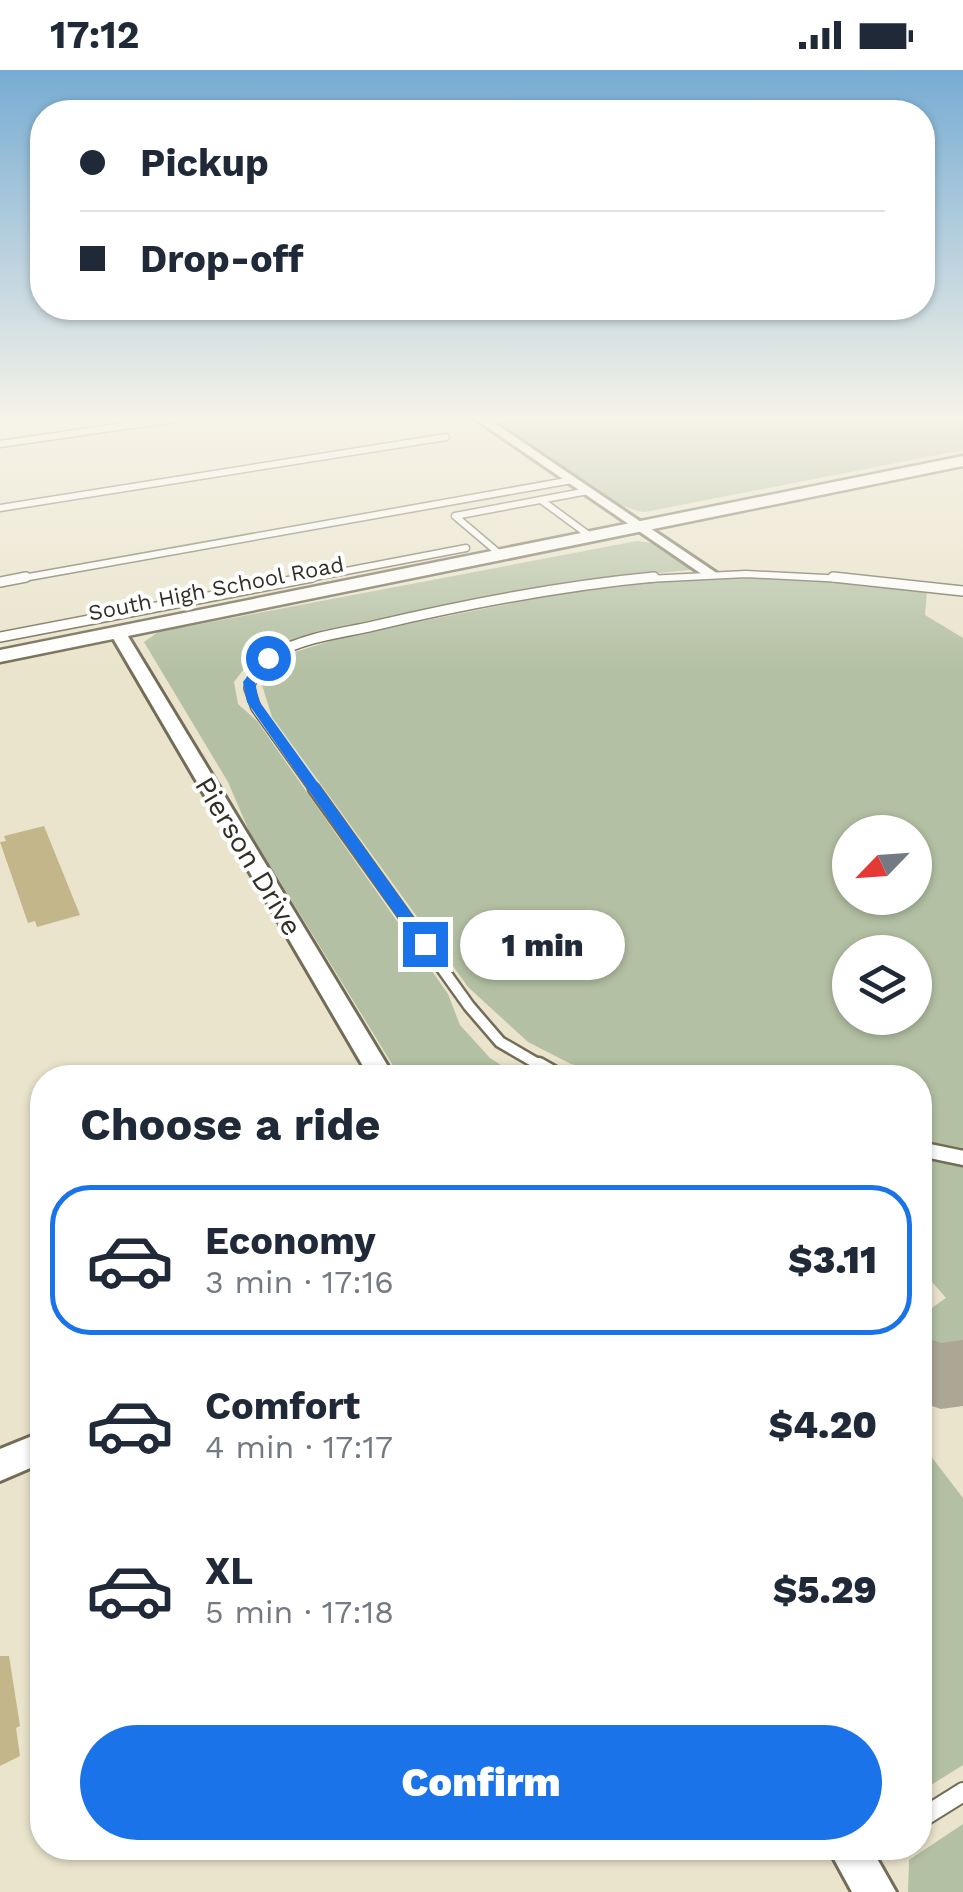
<!DOCTYPE html>
<meta charset="utf-8">
<style>
:root{--surface:#fff;--page:#f2f2f3;--text:#1f2937;--muted:#747a83;--line:#e0e1e3;--accent:#1a73e8}
body{margin:0;font-family:"Work Sans",sans-serif;background:var(--page);color:var(--text);height:100vh;display:flex;flex-direction:column;font-size:38px;white-space:nowrap}
*{box-sizing:border-box;margin:0}
p{font-size:32px;color:var(--muted)}
.icon{flex:none;width:55px;height:55px;fill:none;stroke:currentColor;stroke-width:2;stroke-linecap:round;stroke-linejoin:round}
.map{position:relative;flex:1;overflow:hidden}
.details{position:absolute;left:30px;top:995px;width:902px;height:795px;display:flex;flex-direction:column;background:var(--surface);border-radius:40px;box-shadow:0 2px 8px #0004}
.details>*{flex:none}
.banner{position:absolute;left:30px;top:30px;width:905px;height:220px;border-radius:40px;box-shadow:0 2px 8px #0004;display:grid;align-content:center;height:220px;padding:0 50px;background:var(--surface)}
.needle{width:65px;rotate:245deg}
.fabs{position:absolute;left:832px;top:745px;display:grid;gap:20px}
.fabs a{display:grid;place-items:center;width:100px;height:100px;border-radius:50%;background:var(--surface);box-shadow:0 2px 8px #0004;font-size:50px}
.end{position:absolute;width:45px;height:45px;margin:-22px;border:12px solid #1a73e8;background:#fff;box-shadow:0 0 0 5px #fff}
.from{border-radius:50%}
.bubble{position:absolute;height:70px;border-radius:35px;background:var(--surface);box-shadow:0 2px 8px #0004;font-size:32px;font-weight:800;line-height:70px;text-align:center}
.banner b{display:flex;align-items:center;gap:35px;height:95px;font-size:38px}
.banner b+b{border-top:2px solid var(--line)}
.banner i{width:25px;height:25px;background:var(--text)}
ul{padding:0;list-style:none}
li{display:flex;align-items:center;gap:30px;height:150px;margin:0 20px 15px;padding:0 30px;border:5px solid transparent;border-radius:40px}
li div{flex:1}
li b{display:block;font-size:38px}
li em{font-style:normal;font-weight:800}
li.active{border-color:var(--accent)}
li>.icon{width:90px;height:90px;stroke-width:1.5}
h2{padding:0 50px;font-size:45px;line-height:120px}
.primary-button{display:flex;gap:20px;margin-top:auto;padding:20px 50px}
.primary-button a{flex:1;height:115px;border-radius:60px;background:var(--accent);color:#fff;font-size:40px;font-weight:800;line-height:115px;text-align:center}
.status{display:flex;justify-content:space-between;align-items:center;height:70px;padding:0 50px;background:var(--surface);direction:ltr}
.status svg{height:28px;fill:currentColor}
.map>svg:first-child{display:block}
.green{fill:#b3c0a3;fill-rule:evenodd}
.lines{fill:none;stroke-linecap:round;stroke-linejoin:round}
.taxiway{fill:#aca694;fill-rule:evenodd}
.building{fill:#c2b68a}
.service-far4-casing{stroke:#736d57;stroke-width:9}
.service-far3-casing{stroke:#736d57;stroke-width:12}
.service-far2-casing{stroke:#736d57;stroke-width:15}
.service-far1-casing{stroke:#736d57;stroke-width:19}
.service-casing{stroke:#736d57;stroke-width:22}
.minor-casing{stroke:#736d57;stroke-width:6}
.tertiary-casing{stroke:#736d57;stroke-width:5}
.service-far4{stroke:#fff;stroke-width:6}
.service-far3{stroke:#fff;stroke-width:9}
.service-far2{stroke:#fff;stroke-width:10}
.service-far1{stroke:#fff;stroke-width:14}
.service{stroke:#fff;stroke-width:18}
.minor{fill:#fff;fill-rule:evenodd}
.tertiary{fill:#fff;fill-rule:evenodd}
.route{fill:#1a73e8}
.labels{text-anchor:middle;stroke-width:8;stroke-linejoin:round;paint-order:stroke}
.far-street-label{font-size:22px;fill:#322f26;stroke:#fff}
.street-label{font-size:28px;fill:#322f26;stroke:#fff}
</style>
<div class="status"><b>17:12</b><svg viewBox="0 0 49 12"><path d="M0 12V9h3v3zM5 12V6h3v6zM10 12V3h3v9zM15 12V0h3v12zM26 1h20v11H26zM47 4h2v5h-2z"/></svg></div>
<div class="map">
<svg width="963" height="1822" viewBox="0 0 963 1822">
<rect width="100%" height="100%" fill="#eae4cc"/>
<g class="green">
<path d="M484 346H963V380L645 442C607 439 519 370 484 346Z"/>
<polygon points="637,471 657,474 689,494 690,500 617,507 299,567 253,587 234,612 238,634 257,651 448,924 460,955 490,988 520,1007 400,1007 249,761 228,712 144,572 158,562"/>
<path d="M767 507 874 513 927 521 925 545 963 568V1078L920 1070V1008L617 1007 571 994 528 972 468 917 272 647 262 615 270 600 292 583 343 567 603 515ZM850 762H915V828H850ZM850 882H915V948H850Z"/>
<polygon points="920,1088 963,1096 963,1277 954,1281 934,1275 921,1256 923,1244 946,1228 926,1205 920,1208"/>
<polygon points="920,1372 963,1428 963,1695 920,1722"/>
<polygon points="963,1754 963,1822 908,1822 909,1790"/>
</g>
<g class="lines">
<polygon class="taxiway" points="920,1266 941,1273 963,1270 963,1336 941,1339 920,1332"/>
</g>
<g class="building">
<polygon points="44,756 80,845 37,857 35,851 28,853 0,772 6,771 4,766"/>
<polygon points="0,1586 9,1586 20,1656 16,1658 20,1686 0,1696"/>
</g>
<g class="lines">
<g class="service-far4-casing">
<g id="service-far4">
<polyline points="0,374 173,349"/>
<polyline points="541,430 590,466"/>
<polyline points="0,438 446,367"/>
<polyline points="501,485 455,446 588,421"/>
<polyline points="12,510 572,410"/>
<polyline points="299,510 466,478"/>
<polyline points="627,510 746,504 864,510"/>
</g>
</g>
<g class="service-far3-casing">
<g id="service-far3">
<polyline points="833,507 963,521"/>
<polyline points="0,512 26,507"/>
<polyline points="0,567 312,507"/>
<path d="M316 722 256 638 249 618C254 602 262 591 277 583 306 567 342 563 373 556 466 534 559 516 654 507"/>
</g>
</g>
<g class="service-far2-casing">
<polyline id="service-far2" points="314,719 469,936 500,972 543,997"/>
</g>
<g class="service-far1-casing">
<g id="service-far1">
<polyline points="539,995 562,1008"/>
<polyline points="920,1079 963,1088"/>
</g>
</g>
<g class="service-casing">
<polyline id="service" points="920,1749 963,1722"/>
</g>
<g class="minor-casing">
<g id="minor">
<polygon points="471,346 484,346 718,504 706,507"/>
<polygon points="118,558 126,563 395,1008 370,1008 110,563"/>
<polygon points="42,1362 42,1393 0,1411 0,1379"/>
<polygon points="828,1778 871,1778 896,1822 852,1822"/>
</g>
</g>
<g class="tertiary-casing">
<polygon id="tertiary" points="963,386 963,396 0,592 0,580"/>
</g>
<use href="#service-far4" class="service-far4"/>
<use href="#service-far3" class="service-far3"/>
<use href="#service-far2" class="service-far2"/>
<use href="#service-far1" class="service-far1"/>
<use href="#service" class="service"/>
<use href="#minor" class="minor"/>
<use href="#tertiary" class="tertiary"/>
</g>
<linearGradient id="sky" x2="0" y2="1"><stop stop-color="#77acd3"/><stop offset="0.58" stop-color="#f6f3e8"/><stop offset="1" stop-color="#f6f3e8" stop-opacity="0"/></linearGradient>
<rect width="963" height="601" fill="url(#sky)"/>
<polygon class="route" points="263,586 273,588 255,612 259,631 431,871 431,878 419,878 247,632 243,612"/>
<g class="labels">
<g class="far-street-label">
<text transform="translate(216 518) rotate(-11)" y="8">South High School Road</text>
</g>
<g class="street-label">
<text transform="translate(249 786) rotate(59)" y="10">Pierson Drive</text>
</g>
</g>
</svg>
<div class="fabs">
<a><svg class="needle" viewBox="-14 -14 28 28"><path d="M0-13l5 13h-10z" fill="#e53935"/><path d="M0 13l5-13h-10z" fill="#747a83"/></svg></a>
<a><svg class="icon" aria-label="layers" viewBox="0 0 24 24"><path d="M12 4l9 5-9 5-9-5zM3 14l9 5 9-5"/></svg></a>
</div>
<i class="end from" style="left:268px;top:588px"></i>
<i class="end" style="left:425px;top:874px"></i>
<div class="bubble" style="left:460px;top:840px;width:165px">1 min</div>
<div class="banner">
<b><i class="from"></i>Pickup</b>
<b><i></i>Drop-off</b>
</div>
<section class="details">
<h2>Choose a ride</h2>
<ul>
<li class="active"><svg class="icon" aria-label="car" viewBox="0 0 24 24"><path d="M5 17H2v-5l4-1 3-4h7l3 4 3 1v5h-3M9 17h6M6 11h13"/><circle cx="7" cy="17" r="2"/><circle cx="17" cy="17" r="2"/></svg><div><b>Economy</b><p>3 min · 17:16</p></div><em>$3.11</em></li>
<li><svg class="icon" aria-label="car" viewBox="0 0 24 24"><path d="M5 17H2v-5l4-1 3-4h7l3 4 3 1v5h-3M9 17h6M6 11h13"/><circle cx="7" cy="17" r="2"/><circle cx="17" cy="17" r="2"/></svg><div><b>Comfort</b><p>4 min · 17:17</p></div><em>$4.20</em></li>
<li><svg class="icon" aria-label="car" viewBox="0 0 24 24"><path d="M5 17H2v-5l4-1 3-4h7l3 4 3 1v5h-3M9 17h6M6 11h13"/><circle cx="7" cy="17" r="2"/><circle cx="17" cy="17" r="2"/></svg><div><b>XL</b><p>5 min · 17:18</p></div><em>$5.29</em></li>
</ul>
<div class="primary-button"><a>Confirm</a></div>
</section>
</div>
